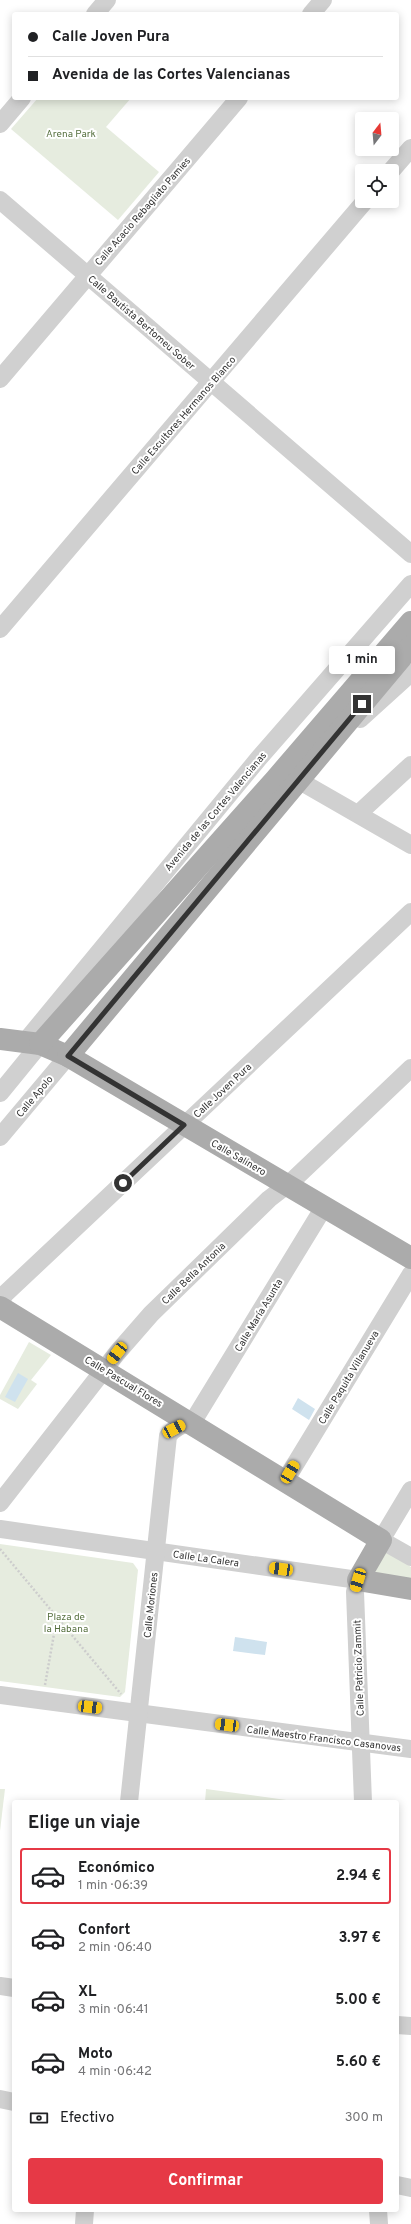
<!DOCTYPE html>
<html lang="es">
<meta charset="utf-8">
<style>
:root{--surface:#fff;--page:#f6f6f6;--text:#202124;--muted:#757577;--line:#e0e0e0;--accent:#e63946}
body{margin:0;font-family:Overpass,sans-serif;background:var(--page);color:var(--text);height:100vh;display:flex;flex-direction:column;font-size:15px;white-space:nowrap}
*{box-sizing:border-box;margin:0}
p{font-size:13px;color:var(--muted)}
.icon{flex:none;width:22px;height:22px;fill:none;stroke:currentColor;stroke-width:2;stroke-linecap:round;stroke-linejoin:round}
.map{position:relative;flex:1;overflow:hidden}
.side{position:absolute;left:12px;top:1800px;width:387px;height:412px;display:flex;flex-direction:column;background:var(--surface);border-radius:4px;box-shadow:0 2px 10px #0003}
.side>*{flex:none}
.hud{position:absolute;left:12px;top:12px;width:387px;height:88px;border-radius:4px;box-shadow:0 2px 10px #0003;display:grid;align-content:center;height:88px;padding:0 16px;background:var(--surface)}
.needle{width:26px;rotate:16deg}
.fabs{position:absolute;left:355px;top:112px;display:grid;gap:8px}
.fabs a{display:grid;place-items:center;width:44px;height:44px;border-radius:4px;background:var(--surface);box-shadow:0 2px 10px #0003;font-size:20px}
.end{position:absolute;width:18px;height:18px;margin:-9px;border:5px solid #333;background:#fff;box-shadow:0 0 0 2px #fff}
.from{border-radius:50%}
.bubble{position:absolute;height:28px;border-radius:4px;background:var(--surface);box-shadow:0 2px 10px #0003;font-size:13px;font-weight:700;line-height:28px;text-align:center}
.car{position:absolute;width:12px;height:24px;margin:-12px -6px;border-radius:5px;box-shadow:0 0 3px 1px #0007;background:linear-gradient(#f5c518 24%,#345 0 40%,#f5c518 0 76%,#345 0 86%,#f5c518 0)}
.hud b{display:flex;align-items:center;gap:14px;height:38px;font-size:15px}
.hud b+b{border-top:1px solid var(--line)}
.hud i{width:10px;height:10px;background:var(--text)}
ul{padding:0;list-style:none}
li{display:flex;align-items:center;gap:12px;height:56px;margin:0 8px 6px;padding:0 8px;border:2px solid transparent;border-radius:4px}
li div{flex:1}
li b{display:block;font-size:15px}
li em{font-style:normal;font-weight:700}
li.active{border-color:var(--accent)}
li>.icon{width:36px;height:36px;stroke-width:1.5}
h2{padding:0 16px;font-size:18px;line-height:48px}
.pay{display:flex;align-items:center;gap:10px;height:44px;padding:0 16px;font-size:15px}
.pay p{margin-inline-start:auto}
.action{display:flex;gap:8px;margin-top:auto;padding:8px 16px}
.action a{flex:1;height:46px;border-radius:4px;background:var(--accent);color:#fff;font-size:16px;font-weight:700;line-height:46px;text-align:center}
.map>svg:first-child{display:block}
.green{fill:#e6ecdf}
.water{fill:#cfe2ee}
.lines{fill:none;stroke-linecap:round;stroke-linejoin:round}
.path{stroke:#cdcdcd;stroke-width:2.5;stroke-dasharray:2 2;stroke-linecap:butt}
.minor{stroke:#d0d0d0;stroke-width:18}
.major{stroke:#ababab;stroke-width:22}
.route{stroke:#333;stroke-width:5}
.labels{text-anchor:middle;stroke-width:4;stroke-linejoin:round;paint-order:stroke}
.park-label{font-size:10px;fill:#56703f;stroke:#fff}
.street-label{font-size:10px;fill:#333;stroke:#fff}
</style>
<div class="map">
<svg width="411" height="2224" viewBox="0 0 411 2224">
<rect width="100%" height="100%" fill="#fff"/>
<g class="green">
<polygon points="38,98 131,98 106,127 159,172 118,220 11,129"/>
<polygon points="29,1342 51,1355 31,1380 37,1384 18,1409 0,1399 0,1395"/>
<polygon points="0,1544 133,1563 138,1570 125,1692 120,1697 0,1681"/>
<polygon points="386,1551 411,1567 411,1580 374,1574"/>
<polygon points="0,1789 5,1789 0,1831"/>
<polygon points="206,1789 301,1802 205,1802"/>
</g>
<g class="water">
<polygon points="18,1373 28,1379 15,1402 5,1397"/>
<polygon points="298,1398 315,1409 309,1420 292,1409"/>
<polygon points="235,1637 267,1642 265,1655 233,1651"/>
</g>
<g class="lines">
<g class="path">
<polyline points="0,1549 121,1694"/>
<polyline points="45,1685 57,1617"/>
</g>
<g class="minor">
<polyline points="95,14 107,0"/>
<polyline points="311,14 323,0"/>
<polyline points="0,124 22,98"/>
<polyline points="391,171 411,148"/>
<polyline points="0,200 411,554"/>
<polyline points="0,379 239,98"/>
<polyline points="0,629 365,201"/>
<polyline points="360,719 411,673"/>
<polyline points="298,780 411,845"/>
<polyline points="358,814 411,765"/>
<polyline points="25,1042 259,758 411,584"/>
<polyline points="0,1093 40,1044"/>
<polyline points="0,1137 68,1056"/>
<polyline points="0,1303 5,1294 411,912"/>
<polyline points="285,1481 411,1274"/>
<polyline points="411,1490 381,1540 411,1557"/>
<polyline points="0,1503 117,1353 151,1314 269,1199 291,1182 411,1068"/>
<polyline points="0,1529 358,1580 355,1592 363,1802"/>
<polyline points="0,1695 411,1749"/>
<path d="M129 1802 168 1436C175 1427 181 1425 192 1423L324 1207"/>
<polyline points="0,1986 14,1988"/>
<polyline points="397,2025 411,2026"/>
<polyline points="0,2099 14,2102"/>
<polyline points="397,2185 411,2188"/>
<polyline points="378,2210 379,2224"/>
<polyline points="84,2224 85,2210"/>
</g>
<g class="major">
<polyline points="0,1039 40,1044 68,1056 411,1258"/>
<polyline points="40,1044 275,780 411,622"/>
<polyline points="68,1056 411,646"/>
<polyline points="0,1307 381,1540 358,1580 411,1589"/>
</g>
</g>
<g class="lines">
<polyline class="route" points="123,1183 184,1125 68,1056 362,704"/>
</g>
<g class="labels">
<g class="park-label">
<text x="71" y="137">Arena Park</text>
<text x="66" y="1620">Plaza de<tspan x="66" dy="12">la Habana</tspan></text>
</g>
<g class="street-label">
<text transform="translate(142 211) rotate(-49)" y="4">Calle Acacio Rebagliato Pamies</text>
<text transform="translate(142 322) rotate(41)" y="4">Calle Bautista Bertomeu Sober</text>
<text transform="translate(183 415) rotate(-49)" y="4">Calle Escultores Hermanos Blanco</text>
<text transform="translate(215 811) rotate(-50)" y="4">Avenida de las Cortes Valencianas</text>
<text transform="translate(222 1090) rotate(-43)" y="4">Calle Joven Pura</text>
<text transform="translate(34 1096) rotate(-50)" y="4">Calle Apolo</text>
<text transform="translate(239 1157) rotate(30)" y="4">Calle Salinero</text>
<text transform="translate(193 1273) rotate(-44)" y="4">Calle Bella Antonia</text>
<text transform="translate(258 1315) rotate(-59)" y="4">Calle María Asunta</text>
<text transform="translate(348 1377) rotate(-59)" y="4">Calle Paquita Villanueva</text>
<text transform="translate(124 1381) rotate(31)" y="4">Calle Pascual Flores</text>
<text transform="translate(206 1558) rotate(8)" y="4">Calle La Calera</text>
<text transform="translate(150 1605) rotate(-84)" y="4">Calle Moriones</text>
<text transform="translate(358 1668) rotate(-92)" y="4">Calle Patricio Zammit</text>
<text transform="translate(324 1738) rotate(7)" y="4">Calle Maestro Francisco Casanovas</text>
</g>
</g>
</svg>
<div class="fabs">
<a><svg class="needle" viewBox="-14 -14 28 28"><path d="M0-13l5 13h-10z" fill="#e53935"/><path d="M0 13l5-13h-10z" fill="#757577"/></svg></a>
<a><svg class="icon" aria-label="locate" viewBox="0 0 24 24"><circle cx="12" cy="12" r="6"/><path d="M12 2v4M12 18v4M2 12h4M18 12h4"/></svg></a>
</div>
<i class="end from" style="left:123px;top:1183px"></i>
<i class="end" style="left:362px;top:704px"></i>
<div class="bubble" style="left:329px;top:646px;width:66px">1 min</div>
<i class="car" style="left:117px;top:1353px;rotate:218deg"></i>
<i class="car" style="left:174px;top:1429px;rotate:62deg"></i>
<i class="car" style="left:290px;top:1472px;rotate:31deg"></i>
<i class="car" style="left:281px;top:1569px;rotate:278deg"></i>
<i class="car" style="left:358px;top:1580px;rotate:197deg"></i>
<i class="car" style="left:90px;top:1707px;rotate:97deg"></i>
<i class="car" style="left:227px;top:1725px;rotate:277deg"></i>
<div class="hud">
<b><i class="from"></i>Calle Joven Pura</b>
<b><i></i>Avenida de las Cortes Valencianas</b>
</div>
<section class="side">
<h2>Elige un viaje</h2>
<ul>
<li class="active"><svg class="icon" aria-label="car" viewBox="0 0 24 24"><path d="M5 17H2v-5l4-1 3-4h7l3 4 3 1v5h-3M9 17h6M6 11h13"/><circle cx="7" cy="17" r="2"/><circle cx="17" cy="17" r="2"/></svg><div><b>Económico</b><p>1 min · 06:39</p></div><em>2.94 €</em></li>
<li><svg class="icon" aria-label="car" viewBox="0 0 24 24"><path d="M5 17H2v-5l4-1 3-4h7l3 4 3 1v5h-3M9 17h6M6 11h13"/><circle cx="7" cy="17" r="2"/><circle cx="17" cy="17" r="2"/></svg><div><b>Confort</b><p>2 min · 06:40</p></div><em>3.97 €</em></li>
<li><svg class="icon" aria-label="car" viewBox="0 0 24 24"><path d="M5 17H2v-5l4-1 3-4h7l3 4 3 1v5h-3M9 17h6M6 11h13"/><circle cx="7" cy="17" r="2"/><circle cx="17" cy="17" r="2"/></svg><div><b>XL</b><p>3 min · 06:41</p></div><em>5.00 €</em></li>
<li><svg class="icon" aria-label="car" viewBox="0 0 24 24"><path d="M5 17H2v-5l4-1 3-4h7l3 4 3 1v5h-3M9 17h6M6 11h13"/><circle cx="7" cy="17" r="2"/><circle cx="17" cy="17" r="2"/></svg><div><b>Moto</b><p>4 min · 06:42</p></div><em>5.60 €</em></li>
</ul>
<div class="pay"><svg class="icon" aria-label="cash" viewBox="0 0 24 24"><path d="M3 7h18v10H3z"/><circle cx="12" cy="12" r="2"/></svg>Efectivo<p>300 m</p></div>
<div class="action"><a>Confirmar</a></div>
</section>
</div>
